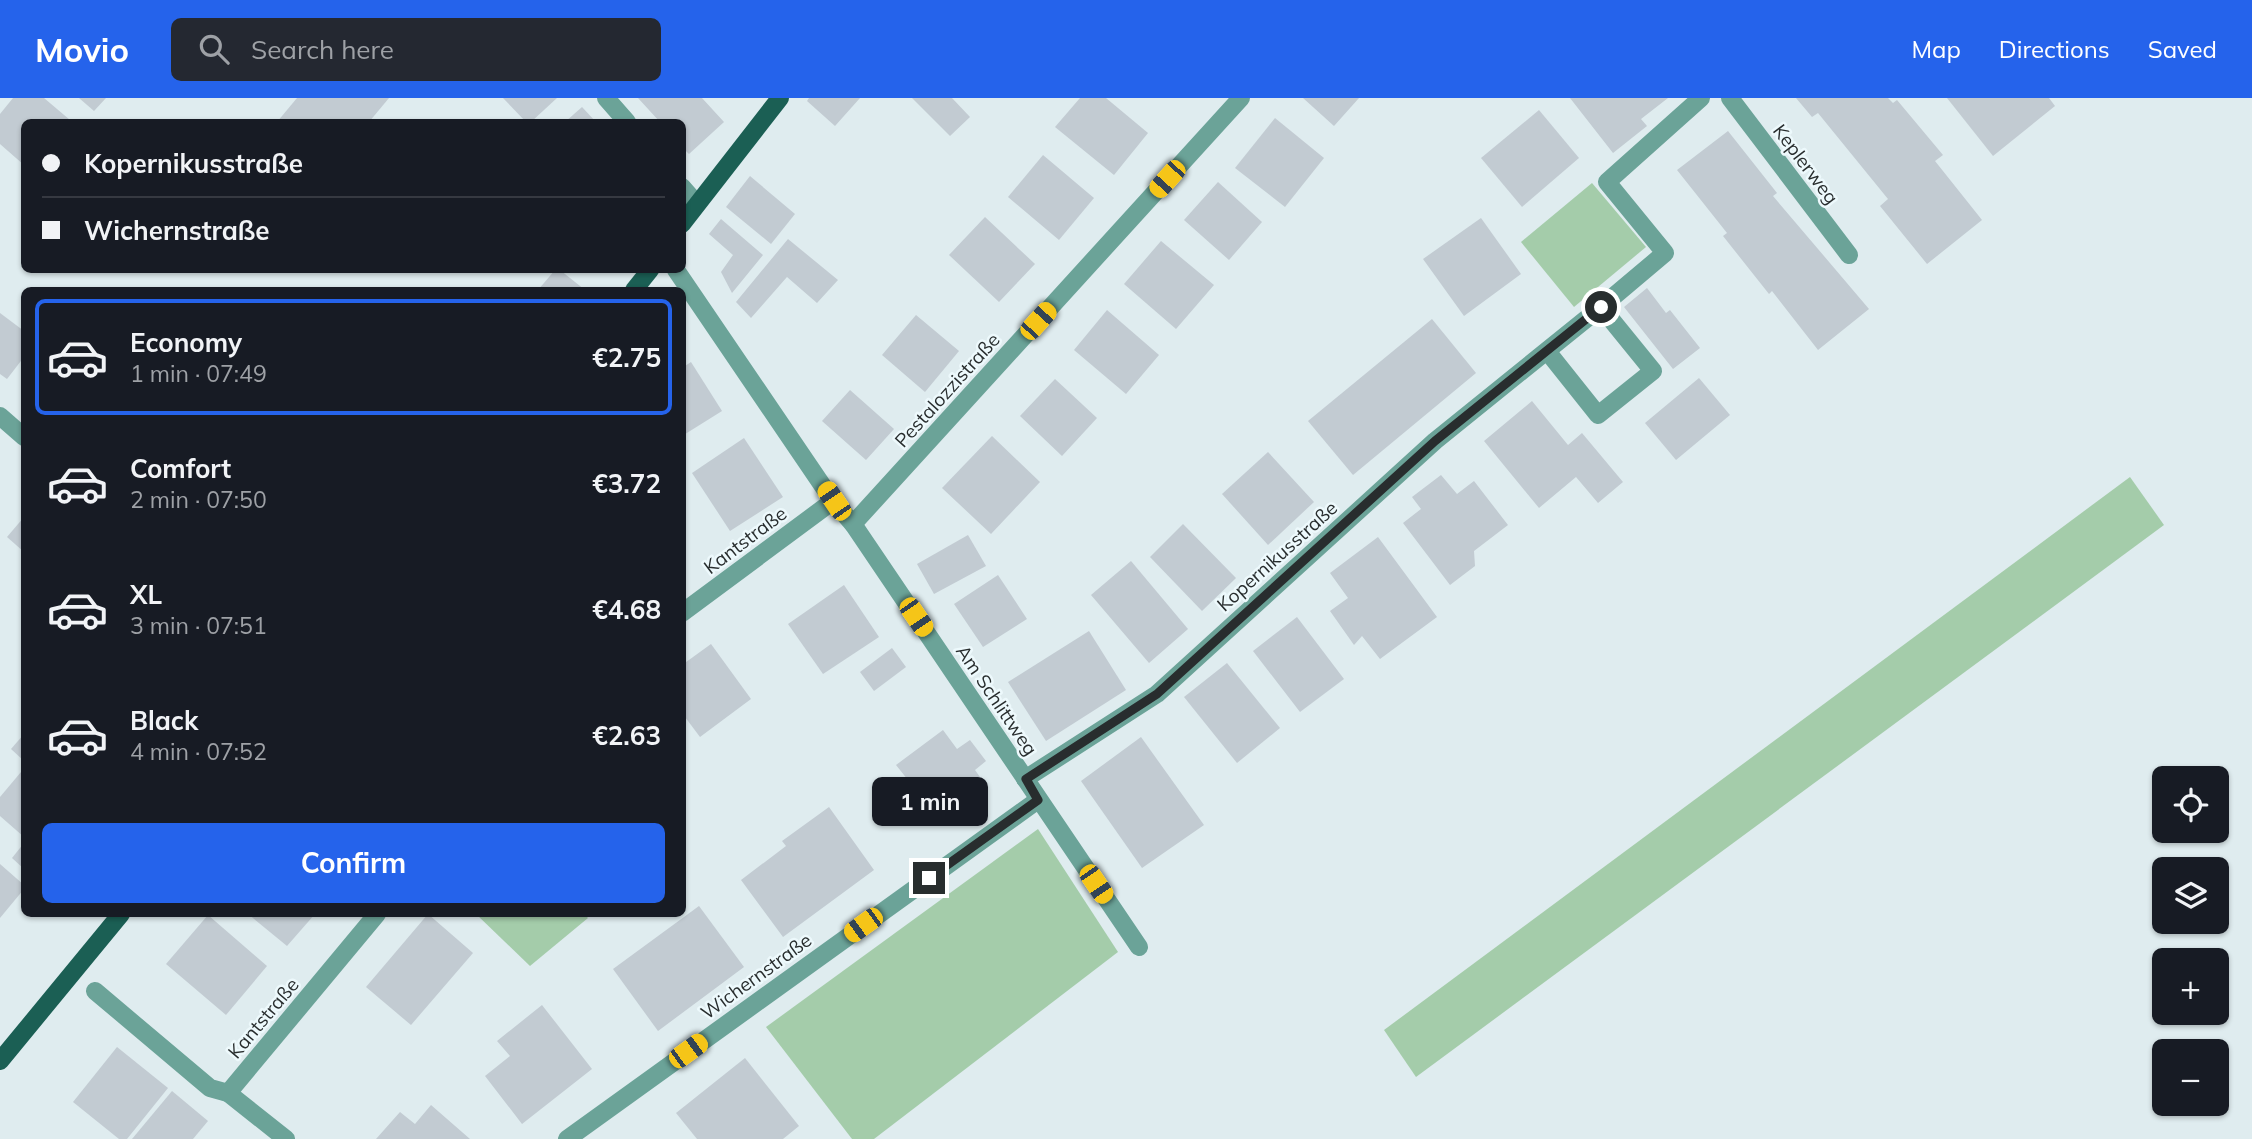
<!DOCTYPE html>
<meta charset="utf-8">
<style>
:root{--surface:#171b24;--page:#242831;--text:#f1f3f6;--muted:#9ea1a6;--line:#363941;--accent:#2563eb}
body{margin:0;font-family:Mulish,sans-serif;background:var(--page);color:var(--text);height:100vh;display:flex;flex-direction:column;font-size:26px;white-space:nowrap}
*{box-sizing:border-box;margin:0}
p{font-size:23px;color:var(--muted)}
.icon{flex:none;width:38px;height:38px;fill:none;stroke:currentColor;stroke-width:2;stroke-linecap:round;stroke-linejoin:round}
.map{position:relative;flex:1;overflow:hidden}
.sheet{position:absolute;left:21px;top:189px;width:665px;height:630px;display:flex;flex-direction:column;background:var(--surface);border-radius:10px;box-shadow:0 2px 5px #0004}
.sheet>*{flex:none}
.top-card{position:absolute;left:21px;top:21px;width:665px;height:154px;border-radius:10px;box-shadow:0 2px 5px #0004;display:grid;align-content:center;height:154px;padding:0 21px;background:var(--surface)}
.tools{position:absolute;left:2152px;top:668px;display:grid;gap:14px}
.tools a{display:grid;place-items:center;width:77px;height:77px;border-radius:10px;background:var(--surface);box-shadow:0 2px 5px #0004;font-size:35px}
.end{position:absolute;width:32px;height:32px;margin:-16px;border:9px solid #282d2e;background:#fff;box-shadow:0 0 0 4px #fff}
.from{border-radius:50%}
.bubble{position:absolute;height:49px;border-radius:10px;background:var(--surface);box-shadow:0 2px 5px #0004;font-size:23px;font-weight:700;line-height:49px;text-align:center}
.car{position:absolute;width:21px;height:42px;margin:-21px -10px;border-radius:9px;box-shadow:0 0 5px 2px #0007;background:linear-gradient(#f5c518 24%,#345 0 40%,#f5c518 0 76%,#345 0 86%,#f5c518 0)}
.top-card b{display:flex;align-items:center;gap:24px;height:66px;font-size:26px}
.top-card b+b{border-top:2px solid var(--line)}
.top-card i{width:18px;height:18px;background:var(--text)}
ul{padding:12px 0 0;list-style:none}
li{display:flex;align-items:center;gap:21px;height:116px;margin:0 14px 10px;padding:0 7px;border:4px solid transparent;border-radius:10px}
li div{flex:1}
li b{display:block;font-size:26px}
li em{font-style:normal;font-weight:700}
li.selected{border-color:var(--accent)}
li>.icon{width:63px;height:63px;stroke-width:1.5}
.button{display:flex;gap:14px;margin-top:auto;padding:14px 21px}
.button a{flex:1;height:80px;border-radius:10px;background:var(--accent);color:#fff;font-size:28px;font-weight:700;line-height:80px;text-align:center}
header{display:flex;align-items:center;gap:42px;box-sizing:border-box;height:98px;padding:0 35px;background:var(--accent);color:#fff}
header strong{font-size:33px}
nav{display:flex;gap:38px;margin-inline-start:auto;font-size:24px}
.search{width:490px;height:63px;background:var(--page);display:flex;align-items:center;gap:18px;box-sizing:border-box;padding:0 24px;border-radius:10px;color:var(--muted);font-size:26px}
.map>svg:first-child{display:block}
.green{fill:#a4ccaa}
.building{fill:#c2cbd2}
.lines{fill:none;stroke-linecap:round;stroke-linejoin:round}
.minor{stroke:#6ba398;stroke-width:18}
.major{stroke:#1b5f54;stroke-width:18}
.route{stroke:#282d2e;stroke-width:9}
.labels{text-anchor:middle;stroke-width:5;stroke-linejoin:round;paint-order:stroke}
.street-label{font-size:19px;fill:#282d2e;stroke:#edf9fc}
</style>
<header>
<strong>Movio</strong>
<div class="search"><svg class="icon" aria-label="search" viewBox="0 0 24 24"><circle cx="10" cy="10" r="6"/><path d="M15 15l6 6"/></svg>Search here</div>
<nav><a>Map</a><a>Directions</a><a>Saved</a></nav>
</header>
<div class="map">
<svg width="2252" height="1041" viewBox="0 0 2252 1041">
<rect width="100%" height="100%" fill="#dfecef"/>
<g class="green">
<polygon points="1592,85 1646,149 1574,209 1521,144"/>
<polygon points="2130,379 2164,427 1416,979 1384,932"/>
<polygon points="1038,731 1118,854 874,1041 852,1041 766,929"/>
<polygon points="476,816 584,816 588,820 530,868"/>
</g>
<g class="building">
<polygon points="13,0 44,0 70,22 67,24 24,24 24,67 0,46 0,16"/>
<polygon points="79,0 106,0 94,13"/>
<polygon points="297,0 389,0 369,24 277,24"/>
<polygon points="503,0 557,0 531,24 526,24"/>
<polygon points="638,0 702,0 724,24 689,56 682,49 682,24 660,24"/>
<polygon points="809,0 860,0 835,28 807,3"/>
<polygon points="912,0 952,0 970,19 950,38"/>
<polygon points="1080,0 1106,0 1148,35 1114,77 1055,29"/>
<polygon points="1303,0 1359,0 1334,28"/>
<polygon points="1570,0 1668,0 1641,21 1647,28 1613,55"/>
<polygon points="1796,0 1888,0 1893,5 1897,2 1943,57 1935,63 1982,122 1927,166 1880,108 1888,101 1818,15 1812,19"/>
<polygon points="1947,0 2049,0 2055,8 1993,58"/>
<polygon points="582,9 596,24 565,24"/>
<polygon points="1539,12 1579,60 1522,109 1481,60"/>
<polygon points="1275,20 1324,60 1285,109 1235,70"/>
<polygon points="1728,33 1777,95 1773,98 1869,211 1818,252 1772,193 1769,196 1723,138 1727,135 1677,72"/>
<polygon points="1043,57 1094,100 1059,142 1008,99"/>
<polygon points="750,78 795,116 771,146 726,109"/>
<polygon points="1218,84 1262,124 1229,162 1184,122"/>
<polygon points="985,119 1035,166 999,204 949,157"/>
<polygon points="1481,120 1521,176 1464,218 1423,161"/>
<polygon points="721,121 763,157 732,195 721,174 733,157 709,136"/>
<polygon points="788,141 838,182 817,205 787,179 751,220 736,204"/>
<polygon points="1161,143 1214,187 1176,231 1124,186"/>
<polygon points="555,172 560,172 585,192 538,192"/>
<polygon points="1647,190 1666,215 1670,212 1700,250 1673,271 1624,209"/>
<polygon points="1107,212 1159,257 1126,296 1074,252"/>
<polygon points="0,215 24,233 24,259 7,281 0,276"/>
<polygon points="916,217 959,253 925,294 882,257"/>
<polygon points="1432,221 1476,275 1353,377 1308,323"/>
<polygon points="691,264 722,313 682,338 682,270"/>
<polygon points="1699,280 1730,317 1676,362 1645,325"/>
<polygon points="1055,281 1097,320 1062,358 1020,318"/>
<polygon points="850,292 894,331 866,362 822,323"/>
<polygon points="1532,303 1568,347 1582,335 1623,384 1598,405 1576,379 1539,410 1484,343"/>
<polygon points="992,338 1040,384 991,436 942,390"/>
<polygon points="744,340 783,399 730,433 692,375"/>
<polygon points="1268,354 1314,404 1268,447 1222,396"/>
<polygon points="1441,377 1457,396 1474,383 1508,427 1474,453 1475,468 1450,487 1403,425 1421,411 1412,399"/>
<polygon points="24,419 24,454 7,439"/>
<polygon points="1183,426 1236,480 1202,513 1150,459"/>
<polygon points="968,437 986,468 934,496 917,466"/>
<polygon points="1378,439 1437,519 1380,561 1362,538 1354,547 1330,513 1348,500 1330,475"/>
<polygon points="1131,463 1188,531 1149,565 1091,497"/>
<polygon points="998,477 1027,521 983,549 954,506"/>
<polygon points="844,487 879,539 823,576 788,526"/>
<polygon points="1297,519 1344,581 1300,614 1253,553"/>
<polygon points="1089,533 1126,592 1046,643 1008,584"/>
<polygon points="711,546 751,601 700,639 682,615 682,567"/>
<polygon points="892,550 906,569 874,593 860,574"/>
<polygon points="1227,565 1280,630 1237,665 1184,599"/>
<polygon points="943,632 957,651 970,642 986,663 975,672 987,689 938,726 923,706 918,710 901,687 908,682 896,667"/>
<polygon points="24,636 24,663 11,651"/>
<polygon points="1141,639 1204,727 1142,770 1081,683"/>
<polygon points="21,674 24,677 24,739 0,718 0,699"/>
<polygon points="829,709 874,772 783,839 741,782 786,748 782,743"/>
<polygon points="24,745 24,771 12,760"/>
<polygon points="0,766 24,787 24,791 0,820"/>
<polygon points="699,808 744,869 658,933 613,871"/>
<polygon points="248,816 315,816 287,848"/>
<polygon points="428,816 473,855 411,927 366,889"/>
<polygon points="208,817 267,868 226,917 166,866"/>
<polygon points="542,907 592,971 522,1026 485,978 510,958 497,943"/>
<polygon points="117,949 168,990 127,1041 119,1041 73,1004"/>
<polygon points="745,960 799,1028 783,1041 697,1041 676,1015"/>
<polygon points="172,993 208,1023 193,1041 132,1041"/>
<polygon points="431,1007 470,1041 376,1041 400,1014 415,1026"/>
</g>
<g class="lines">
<g class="minor">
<polyline points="606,0 627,24"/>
<polyline points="1730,0 1849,157"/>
<polyline points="682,89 697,106"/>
<polyline points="676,172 833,403 853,426 1139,849"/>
<polyline points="1601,209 1665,155 1607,84 1701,0"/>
<polyline points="0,318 24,339"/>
<polyline points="853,426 1241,0"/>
<polyline points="682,515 833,403"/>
<polyline points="1025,681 1157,596 1435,343 1601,209 1653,273 1598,317 1547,253"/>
<polyline points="95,893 210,990 228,995"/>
<polyline points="286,1041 228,995 377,816"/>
<polyline points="567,1041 1038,702"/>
</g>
<g class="major">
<polyline points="682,126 780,0"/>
<polyline points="634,192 650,172"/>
<polyline points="0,963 121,816"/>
</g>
</g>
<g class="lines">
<polyline class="route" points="929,780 1038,702 1026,681 1157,596 1435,343 1601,209"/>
</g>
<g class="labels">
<g class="street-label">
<text transform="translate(1806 66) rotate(53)" y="7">Keplerweg</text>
<text transform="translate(947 292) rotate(-48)" y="7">Pestalozzistraße</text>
<text transform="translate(745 442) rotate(-37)" y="7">Kantstraße</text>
<text transform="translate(1277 458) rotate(-42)" y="7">Kopernikusstraße</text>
<text transform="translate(997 602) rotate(56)" y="7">Am Schlittweg</text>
<text transform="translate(756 878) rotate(-36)" y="7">Wichernstraße</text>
<text transform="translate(263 920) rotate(-50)" y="7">Kantstraße</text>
</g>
</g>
</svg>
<div class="tools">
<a><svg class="icon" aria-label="locate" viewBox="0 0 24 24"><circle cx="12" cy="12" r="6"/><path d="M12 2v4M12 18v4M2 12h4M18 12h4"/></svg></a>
<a><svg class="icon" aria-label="layers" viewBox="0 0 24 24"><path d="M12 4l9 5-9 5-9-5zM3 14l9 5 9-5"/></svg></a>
<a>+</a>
<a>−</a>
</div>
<i class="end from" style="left:1601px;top:209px"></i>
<i class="end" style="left:929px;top:780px"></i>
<div class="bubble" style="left:872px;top:679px;width:116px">1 min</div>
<i class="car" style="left:1167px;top:81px;rotate:222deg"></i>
<i class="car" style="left:1038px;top:223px;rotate:42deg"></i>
<i class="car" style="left:834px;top:403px;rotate:326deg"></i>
<i class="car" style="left:916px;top:519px;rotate:146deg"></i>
<i class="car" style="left:1096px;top:786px;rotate:146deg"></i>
<i class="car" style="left:863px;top:827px;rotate:234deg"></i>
<i class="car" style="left:688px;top:953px;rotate:54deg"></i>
<div class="top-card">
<b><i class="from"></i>Kopernikusstraße</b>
<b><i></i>Wichernstraße</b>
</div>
<section class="sheet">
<ul>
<li class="selected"><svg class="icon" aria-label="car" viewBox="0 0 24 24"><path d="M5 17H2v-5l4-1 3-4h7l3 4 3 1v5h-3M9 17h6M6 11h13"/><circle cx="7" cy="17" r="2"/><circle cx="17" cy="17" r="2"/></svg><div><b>Economy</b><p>1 min · 07:49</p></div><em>€2.75</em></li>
<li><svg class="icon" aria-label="car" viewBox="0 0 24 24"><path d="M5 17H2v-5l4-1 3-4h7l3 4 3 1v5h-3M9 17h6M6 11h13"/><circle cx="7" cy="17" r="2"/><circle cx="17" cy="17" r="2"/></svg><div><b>Comfort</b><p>2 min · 07:50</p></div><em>€3.72</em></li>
<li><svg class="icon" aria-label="car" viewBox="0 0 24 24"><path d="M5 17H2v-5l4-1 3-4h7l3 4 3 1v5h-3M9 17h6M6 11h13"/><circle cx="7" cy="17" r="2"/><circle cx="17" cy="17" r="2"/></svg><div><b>XL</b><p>3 min · 07:51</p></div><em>€4.68</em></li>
<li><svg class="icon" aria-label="car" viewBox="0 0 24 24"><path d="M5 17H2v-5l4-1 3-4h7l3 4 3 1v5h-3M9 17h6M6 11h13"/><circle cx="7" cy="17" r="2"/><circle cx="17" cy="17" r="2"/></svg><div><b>Black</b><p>4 min · 07:52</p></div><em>€2.63</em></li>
</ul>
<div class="button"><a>Confirm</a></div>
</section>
</div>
